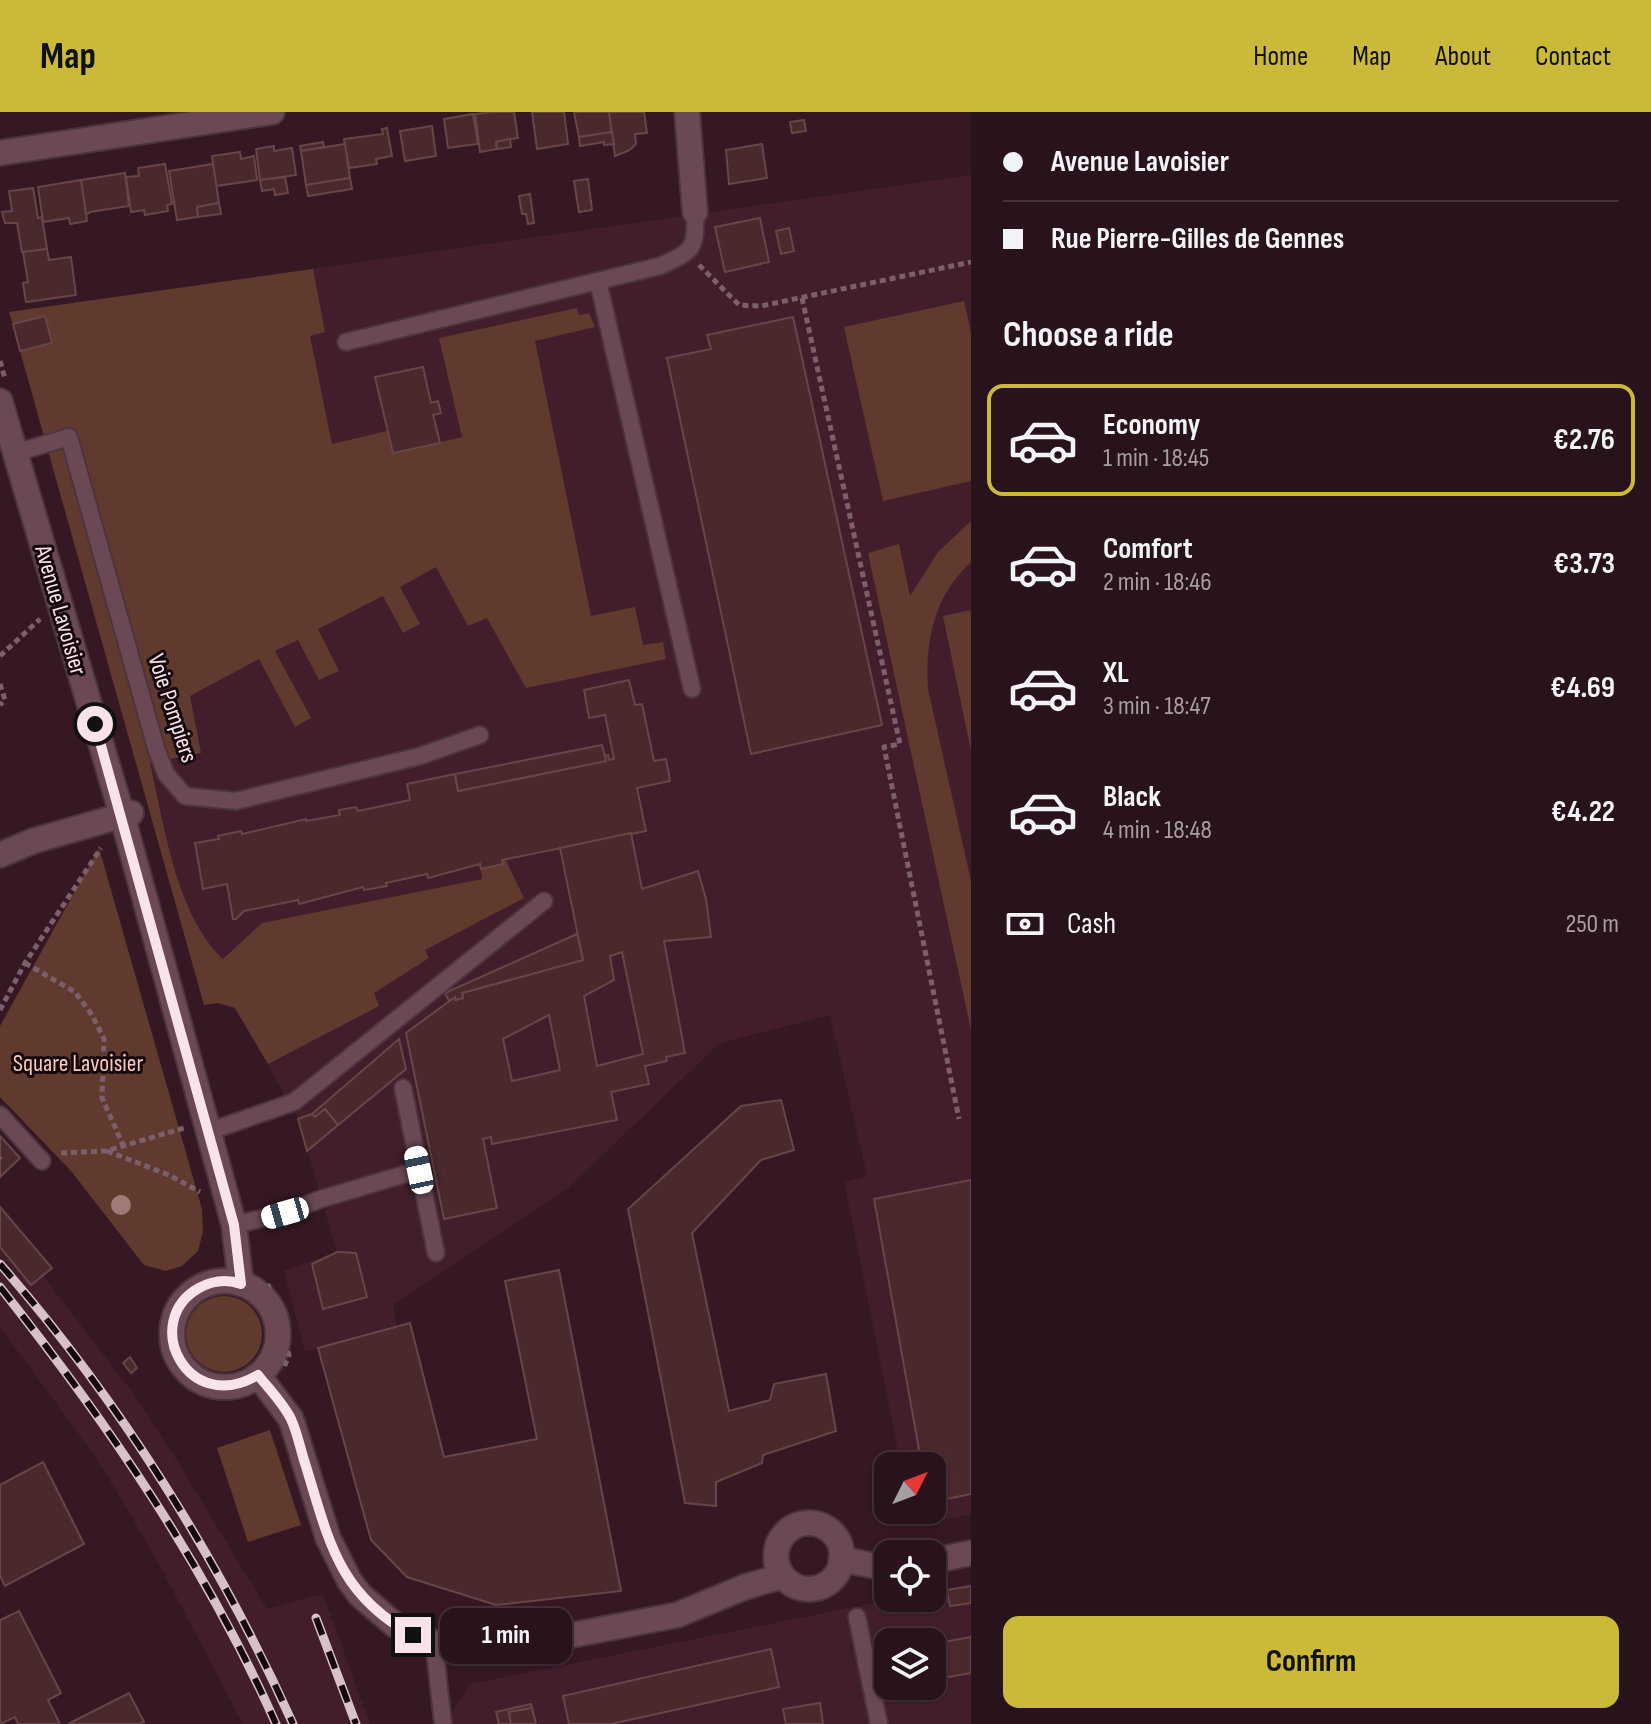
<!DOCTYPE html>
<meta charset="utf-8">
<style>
:root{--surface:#28121b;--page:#342028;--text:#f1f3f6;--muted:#a59ea3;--line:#44323a;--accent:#cbba39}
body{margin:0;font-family:"Sofia Sans Condensed",sans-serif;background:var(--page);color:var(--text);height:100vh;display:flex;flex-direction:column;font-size:30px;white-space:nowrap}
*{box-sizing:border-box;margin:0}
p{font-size:26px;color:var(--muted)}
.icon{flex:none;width:44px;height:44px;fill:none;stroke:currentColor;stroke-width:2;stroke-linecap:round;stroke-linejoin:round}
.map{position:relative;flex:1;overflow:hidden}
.side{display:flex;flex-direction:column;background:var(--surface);width:680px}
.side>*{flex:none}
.guide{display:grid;align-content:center;height:176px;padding:0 32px;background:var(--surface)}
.needle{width:52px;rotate:48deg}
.fabs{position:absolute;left:874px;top:1340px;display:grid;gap:16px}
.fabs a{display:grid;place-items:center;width:72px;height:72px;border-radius:16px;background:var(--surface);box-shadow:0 2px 6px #0004,0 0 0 2px var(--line);font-size:40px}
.end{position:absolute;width:36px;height:36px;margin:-18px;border:10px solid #f8e3ea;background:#111;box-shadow:0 0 0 4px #111}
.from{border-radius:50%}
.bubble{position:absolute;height:56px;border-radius:16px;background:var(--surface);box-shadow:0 2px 6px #0004,0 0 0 2px var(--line);font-size:26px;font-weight:700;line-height:56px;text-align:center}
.car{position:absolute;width:24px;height:48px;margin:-24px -12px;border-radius:10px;box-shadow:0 0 6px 2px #0007;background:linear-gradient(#fff 24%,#345 0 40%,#fff 0 76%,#345 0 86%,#fff 0)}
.guide b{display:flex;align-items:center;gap:28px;height:76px;font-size:30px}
.guide b+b{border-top:2px solid var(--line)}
.guide i{width:20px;height:20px;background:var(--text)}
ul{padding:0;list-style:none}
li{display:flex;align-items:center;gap:24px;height:112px;margin:0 16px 12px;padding:0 16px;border:4px solid transparent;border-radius:16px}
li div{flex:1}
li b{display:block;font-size:30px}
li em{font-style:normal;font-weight:700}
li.current{border-color:var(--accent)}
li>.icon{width:72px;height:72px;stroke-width:1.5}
h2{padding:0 32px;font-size:36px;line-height:96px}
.pay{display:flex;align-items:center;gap:20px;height:88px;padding:0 32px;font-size:30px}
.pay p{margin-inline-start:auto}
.action{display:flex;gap:16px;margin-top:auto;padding:16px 32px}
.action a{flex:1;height:92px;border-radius:16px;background:var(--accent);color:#111;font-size:32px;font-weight:700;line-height:92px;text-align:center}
header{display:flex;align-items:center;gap:48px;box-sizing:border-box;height:112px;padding:0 40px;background:var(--accent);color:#111}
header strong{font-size:38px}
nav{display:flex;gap:44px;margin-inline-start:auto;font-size:28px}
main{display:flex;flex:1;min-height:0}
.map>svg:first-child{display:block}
.built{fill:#421e2d;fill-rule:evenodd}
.green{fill:#603a2e}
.building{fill:#49292b;stroke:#684546;stroke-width:2;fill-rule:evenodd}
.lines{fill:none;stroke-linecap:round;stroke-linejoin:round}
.lane-casing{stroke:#4c343e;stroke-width:20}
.street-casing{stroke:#4c343e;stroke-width:28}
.path{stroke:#7b606b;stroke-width:5;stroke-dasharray:6 4;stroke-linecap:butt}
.lane{stroke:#6a4955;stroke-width:16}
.street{stroke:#6a4955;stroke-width:24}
.rail-casing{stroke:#d8c2ca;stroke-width:9}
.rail{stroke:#14080c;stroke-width:6;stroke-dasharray:18;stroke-linecap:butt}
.tree{fill:#a17a78}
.route{stroke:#f8e3ea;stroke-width:10}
.labels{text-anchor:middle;stroke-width:6;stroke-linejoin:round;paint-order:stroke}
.street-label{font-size:24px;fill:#f8e3ea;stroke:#14080c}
.park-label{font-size:24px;fill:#f9cabc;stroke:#14080c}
</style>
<header>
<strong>Map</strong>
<nav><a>Home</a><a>Map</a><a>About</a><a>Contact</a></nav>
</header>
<main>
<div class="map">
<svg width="971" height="1612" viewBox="0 0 971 1612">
<rect width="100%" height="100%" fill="#351824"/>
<g class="built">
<polygon points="971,63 971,1402 914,1414 910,1398 932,1398 932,1354 901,1354 844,1070 867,1064 830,903 720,931 568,1076 393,1193 397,1214 305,1240 284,1159 337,1140 298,1006 235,896 218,891 204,893 9,200"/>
<polygon points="0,1095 52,1156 43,1164 132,1280 176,1347 267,1497 323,1482 370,1612 243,1612 158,1450 123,1390 93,1341 0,1215"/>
<path d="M971 1472V1612H445L470 1572 900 1486H932V1480ZM888 1530H932V1574H888Z"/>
</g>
<g class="green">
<path d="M313 157 325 220 310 224 332 332 387 319 393 341 462 325 439 226 577 196 579 203 589 201 595 215 535 229 591 504 635 495 643 533 663 530 666 547 526 576 487 506 468 514 436 455 400 475 420 512 403 521 383 484 318 517 339 559 319 568 298 528 275 539 311 606 295 615 259 547 190 584 201 641 150 651C164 712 176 803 223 847L262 811 482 767 481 757 505 747 524 786 425 838 429 846 374 881 379 894 268 952 235 896 218 891 204 893 20 239 52 231 45 205 13 212 9 200Z"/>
<polygon points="964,189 971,221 971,369 883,389 844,215"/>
<path d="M971 409V450C934 484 925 529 928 577L971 769V918L868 441 899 432 910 484 938 440Z"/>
<polygon points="971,498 971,639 943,504"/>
<polygon points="99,736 202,1097 203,1120 198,1139 182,1154 166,1159 144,1153 71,1059 0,985 0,914"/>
<circle cx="224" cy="1222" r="38"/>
<polygon points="270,1318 301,1413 248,1430 217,1336"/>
</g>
<g class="building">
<polygon points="491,0 514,0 518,26 496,30 497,37 480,40 475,2"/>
<polygon points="532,0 564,0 568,32 537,37"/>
<polygon points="574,0 609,0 612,20 579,25"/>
<polygon points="609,0 644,0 647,21 635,22 636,32 630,38 615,44"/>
<polygon points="473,2 478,32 448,36 444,7"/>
<polygon points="804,8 806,19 792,21 790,10"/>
<polygon points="432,14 436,44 405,49 400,19"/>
<polygon points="387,16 392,44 376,47 377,52 349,56 344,27 383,22 382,17"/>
<polygon points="612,20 614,32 604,33 604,30 580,34 579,25"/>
<polygon points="510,27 511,35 497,37 496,30"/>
<polygon points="323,30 324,35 301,39 300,34"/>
<polygon points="345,32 350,66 306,73 301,39"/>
<polygon points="762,32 767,66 729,72 726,38"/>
<polygon points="274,34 274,39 292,36 296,63 260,68 256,37"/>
<polygon points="240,40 241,47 254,44 257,68 216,74 212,44"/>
<polygon points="165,52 172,92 167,93 168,99 145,103 144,98 131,100 126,65 139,64 138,56"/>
<polygon points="213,52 219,91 197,95 198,105 177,108 169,59"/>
<polygon points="125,61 129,94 90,100 86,103 81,68"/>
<polygon points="285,65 288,81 275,83 274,77 262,79 260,68"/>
<polygon points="350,66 352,77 308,84 306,73"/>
<polygon points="588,67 592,98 579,100 574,69"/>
<polygon points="81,68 87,109 70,112 69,106 43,110 38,75"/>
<polygon points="33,76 38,106 42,105 47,137 22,140 17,111 5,111 2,100 12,99 9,79"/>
<polygon points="530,82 534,111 528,112 526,102 522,102 519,84"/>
<polygon points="219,91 221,102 198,105 197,95"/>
<polygon points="760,106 769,150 725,160 715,115"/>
<polygon points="789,116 794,139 781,142 776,119"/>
<polygon points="47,137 49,148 71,145 76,183 26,190 23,171 28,170 23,140"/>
<polygon points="45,204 52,231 20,239 13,212"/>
<polygon points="793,205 882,613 751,642 667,246 711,237 707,223"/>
<polygon points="423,255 431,291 438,289 441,301 433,303 440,331 393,341 375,265"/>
<polygon points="629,568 635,593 642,592 654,649 666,647 670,669 637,676 646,719 502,748 503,752 481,757 480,752 428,766 427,762 386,771 387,774 364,778 363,775 299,792 298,788 244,799 236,807 233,807 227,772 203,777 195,731 219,727 218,724 241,719 242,722 306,707 306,709 340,703 339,698 356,695 358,699 410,688 407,672 455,662 458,679 606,649 605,644 608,643 609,648 614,647 605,603 589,606 584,578"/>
<polygon points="602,633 606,649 458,679 455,662"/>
<path d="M631 721 642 777 698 759 706 787 711 825 664 829 685 941 666 945 667 949 645 954 649 972 611 980 617 1008 492 1032 491 1025 483 1027 497 1096 444 1107 406 921 455 885V888L463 886 462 881 583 848 560 736ZM622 840 643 942 597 954 584 884 614 868 610 844ZM549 903 560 958 512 969 503 927Z"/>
<polygon points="577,822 583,848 462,881 463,886 455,888 455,885 449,889 445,881"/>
<polygon points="399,927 406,957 338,1013 325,997 315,1005 312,1002"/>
<polygon points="781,988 794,1038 761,1048 692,1121 729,1299 770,1288 774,1272 826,1262 836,1319 763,1343 762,1351 716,1370 716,1394 685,1391 628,1097 741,994"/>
<polygon points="325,997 338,1013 307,1039 298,1007 312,1002 315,1005"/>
<polygon points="0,1024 20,1046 0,1065"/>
<polygon points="971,1068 971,1382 932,1390 932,1354 922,1354 874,1087"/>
<polygon points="0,1095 52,1156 31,1173 0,1135"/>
<polygon points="337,1140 356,1141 367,1185 323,1197 312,1152"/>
<polygon points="559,1158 621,1479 496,1493 407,1465 371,1428 318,1236 410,1211 444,1345 537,1327 505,1169"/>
<polygon points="130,1245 137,1256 131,1261 123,1251"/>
<polygon points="43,1350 84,1432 5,1474 0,1464 0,1373"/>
<polygon points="971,1474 971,1491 950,1494 947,1478"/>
<polygon points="19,1499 61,1581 48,1588 60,1612 18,1612 15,1605 0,1612 0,1508"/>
<polygon points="971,1525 971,1561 932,1568 932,1532"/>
<polygon points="771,1537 779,1575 611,1612 569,1612 563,1584"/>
<polygon points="129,1581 144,1610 139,1612 68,1612"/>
<polygon points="820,1591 823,1612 786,1612 783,1597"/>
<polygon points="531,1592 532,1596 509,1600 511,1612 499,1612 496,1600"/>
<polygon points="532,1596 536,1612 511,1612 509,1600"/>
</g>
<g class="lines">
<g class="lane-casing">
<g id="lane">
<polyline points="598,169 692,577"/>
<path d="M346 230 660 154C694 138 696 138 695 100"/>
<polyline points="15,341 69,325 156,636 166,662 185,684 236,689 420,644 480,623"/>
<polyline points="403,976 436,1141"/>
<polyline points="0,1003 42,1049"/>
<polyline points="222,1015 294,990 544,789"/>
<polyline points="234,1113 285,1101 321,1087 419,1058"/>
<polyline points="857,1505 879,1612"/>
<polyline points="434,1531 443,1612"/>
</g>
</g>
<g class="street-casing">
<g id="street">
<polyline points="687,0 695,100"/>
<polyline points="0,41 272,0"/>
<polyline points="0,289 122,703 234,1113 241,1172"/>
<polyline points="0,743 33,729 131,701"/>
<circle cx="225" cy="1222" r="53"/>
<polyline points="258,1263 291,1307 328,1426 349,1468 360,1483 395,1513 434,1531 455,1537 489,1539 677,1503 745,1475 782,1464"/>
<circle cx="809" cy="1444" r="33"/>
<polyline points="841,1447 875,1454 888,1453"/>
<polyline points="932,1449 971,1441"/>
</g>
</g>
<g class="path">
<polyline points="699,153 739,193 761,194 971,150"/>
<polyline points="802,186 900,632 884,635 959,1007"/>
<polyline points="0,249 5,267"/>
<polyline points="0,544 40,507"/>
<polyline points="0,572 5,588 0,593"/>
<polyline points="25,851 75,880 92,903 104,927 102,986 123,1033"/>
<polyline points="0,898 25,851 101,736"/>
<polyline points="107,1039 169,1063 200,1080"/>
<polyline points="61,1041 106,1039 184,1016"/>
<polyline points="0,1046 1,1047"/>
<polyline points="268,1172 289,1243 283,1258"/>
</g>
<use href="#lane" class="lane"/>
<use href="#street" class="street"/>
<g class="rail-casing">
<g id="rail">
<path d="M0 1152C119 1288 219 1447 293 1612"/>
<path d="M0 1175C107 1310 206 1454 276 1612"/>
<polyline points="316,1506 356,1612"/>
</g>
</g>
<use href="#rail" class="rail"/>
</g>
<circle class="tree" cx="121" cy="1093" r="10"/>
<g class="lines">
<path class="route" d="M95 612 234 1113 241 1172C227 1167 212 1169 199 1176 140 1209 187 1305 258 1263 269 1277 283 1291 291 1307 297 1320 300 1335 304 1348 328 1424 336 1482 413 1523"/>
</g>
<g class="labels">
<g class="street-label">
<text transform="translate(61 498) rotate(74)" y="8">Avenue Lavoisier</text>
<text transform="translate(173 596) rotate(72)" y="8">Voie Pompiers</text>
</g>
<g class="park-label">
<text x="78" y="959">Square Lavoisier</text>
</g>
</g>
</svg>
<div class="fabs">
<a><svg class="needle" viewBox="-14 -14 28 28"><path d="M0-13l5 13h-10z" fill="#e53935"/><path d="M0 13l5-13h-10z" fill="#a59ea3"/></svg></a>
<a><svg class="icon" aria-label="locate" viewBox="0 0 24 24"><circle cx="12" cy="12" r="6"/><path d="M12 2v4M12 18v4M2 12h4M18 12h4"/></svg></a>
<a><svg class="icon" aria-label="layers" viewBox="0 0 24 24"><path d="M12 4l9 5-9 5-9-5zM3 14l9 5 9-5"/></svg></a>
</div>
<i class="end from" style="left:95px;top:612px"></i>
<i class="end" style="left:413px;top:1523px"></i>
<div class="bubble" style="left:440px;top:1496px;width:132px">1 min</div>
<i class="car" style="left:419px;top:1058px;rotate:348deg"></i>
<i class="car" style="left:285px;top:1101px;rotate:254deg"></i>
</div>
<section class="side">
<div class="guide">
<b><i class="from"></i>Avenue Lavoisier</b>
<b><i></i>Rue Pierre-Gilles de Gennes</b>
</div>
<h2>Choose a ride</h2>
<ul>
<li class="current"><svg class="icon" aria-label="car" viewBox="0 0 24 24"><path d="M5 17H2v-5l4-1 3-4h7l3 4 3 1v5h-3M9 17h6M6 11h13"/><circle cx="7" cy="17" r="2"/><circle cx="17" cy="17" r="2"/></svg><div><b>Economy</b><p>1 min · 18:45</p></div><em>€2.76</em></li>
<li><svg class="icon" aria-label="car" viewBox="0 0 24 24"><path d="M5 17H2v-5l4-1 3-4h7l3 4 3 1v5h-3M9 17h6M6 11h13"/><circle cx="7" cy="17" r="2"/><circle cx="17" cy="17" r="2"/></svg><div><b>Comfort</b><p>2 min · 18:46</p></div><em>€3.73</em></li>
<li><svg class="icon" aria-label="car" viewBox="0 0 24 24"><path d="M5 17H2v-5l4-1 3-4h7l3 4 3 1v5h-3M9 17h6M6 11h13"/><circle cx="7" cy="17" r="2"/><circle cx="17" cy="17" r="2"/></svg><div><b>XL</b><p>3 min · 18:47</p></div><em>€4.69</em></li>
<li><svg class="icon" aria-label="car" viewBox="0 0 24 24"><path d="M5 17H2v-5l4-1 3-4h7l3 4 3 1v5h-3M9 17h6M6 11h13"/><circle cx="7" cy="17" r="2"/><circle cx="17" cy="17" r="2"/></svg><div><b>Black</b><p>4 min · 18:48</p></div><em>€4.22</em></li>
</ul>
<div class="pay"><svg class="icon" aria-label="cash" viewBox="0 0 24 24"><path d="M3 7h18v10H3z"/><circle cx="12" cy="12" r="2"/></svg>Cash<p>250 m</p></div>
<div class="action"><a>Confirm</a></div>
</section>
</main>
